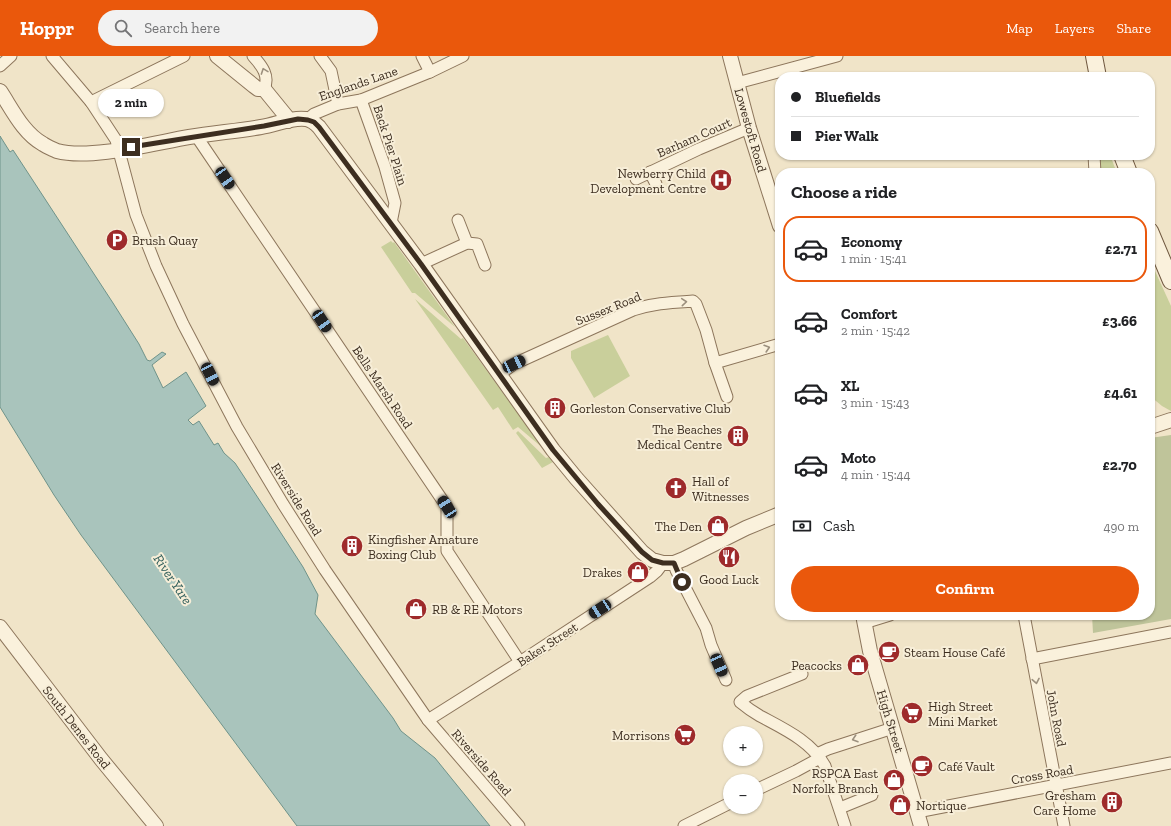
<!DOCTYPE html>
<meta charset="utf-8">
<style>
:root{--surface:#fff;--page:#f2f2f2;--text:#202124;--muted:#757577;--line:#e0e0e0;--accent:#ea580c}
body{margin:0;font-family:"Zilla Slab",serif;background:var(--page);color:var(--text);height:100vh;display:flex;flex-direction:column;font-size:15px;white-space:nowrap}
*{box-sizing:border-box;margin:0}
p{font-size:13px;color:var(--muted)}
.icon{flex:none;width:22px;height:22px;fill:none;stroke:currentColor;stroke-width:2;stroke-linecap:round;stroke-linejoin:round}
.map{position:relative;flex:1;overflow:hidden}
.details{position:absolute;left:775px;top:112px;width:380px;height:452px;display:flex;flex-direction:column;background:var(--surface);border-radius:16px;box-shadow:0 1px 3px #0004}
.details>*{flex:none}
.guide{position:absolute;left:775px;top:16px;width:380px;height:88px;border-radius:16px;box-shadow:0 1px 3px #0004;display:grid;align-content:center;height:88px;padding:0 16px;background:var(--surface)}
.buttons{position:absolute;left:723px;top:670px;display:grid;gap:8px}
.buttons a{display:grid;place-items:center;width:40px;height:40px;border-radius:50%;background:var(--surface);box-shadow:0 1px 3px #0004;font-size:20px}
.end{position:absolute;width:18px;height:18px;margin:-9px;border:5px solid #3d2e20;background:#fff;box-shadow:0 0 0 2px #fff}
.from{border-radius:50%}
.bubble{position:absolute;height:28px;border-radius:14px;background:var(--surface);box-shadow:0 1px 3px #0004;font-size:13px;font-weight:800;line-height:28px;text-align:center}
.car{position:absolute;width:12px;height:24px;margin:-12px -6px;border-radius:5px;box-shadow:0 0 3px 1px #0007;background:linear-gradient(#222 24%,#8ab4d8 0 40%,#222 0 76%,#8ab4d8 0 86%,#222 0)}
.guide b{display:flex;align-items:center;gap:14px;height:38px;font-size:15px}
.guide b+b{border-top:1px solid var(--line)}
.guide i{width:10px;height:10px;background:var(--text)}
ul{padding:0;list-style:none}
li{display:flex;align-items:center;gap:12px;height:66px;margin:0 8px 6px;padding:0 8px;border:2px solid transparent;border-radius:16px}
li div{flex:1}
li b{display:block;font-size:15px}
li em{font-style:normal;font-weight:800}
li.current{border-color:var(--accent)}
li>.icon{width:36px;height:36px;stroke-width:1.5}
h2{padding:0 16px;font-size:18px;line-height:48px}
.pay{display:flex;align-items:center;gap:10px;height:44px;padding:0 16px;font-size:15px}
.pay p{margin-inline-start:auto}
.cta{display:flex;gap:8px;margin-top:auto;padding:8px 16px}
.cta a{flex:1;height:46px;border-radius:24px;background:var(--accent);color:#fff;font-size:16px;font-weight:800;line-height:46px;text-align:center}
header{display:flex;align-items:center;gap:24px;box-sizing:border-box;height:56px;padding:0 20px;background:var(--accent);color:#fff}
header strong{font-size:19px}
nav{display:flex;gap:22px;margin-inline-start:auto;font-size:14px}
.search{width:280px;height:36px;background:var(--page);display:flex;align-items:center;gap:10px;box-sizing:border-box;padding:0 14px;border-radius:22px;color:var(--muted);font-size:15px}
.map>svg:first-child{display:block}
.green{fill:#c9cf9b}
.cemetery{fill:#bfc49a}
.water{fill:#a9c4bc;stroke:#6f938a}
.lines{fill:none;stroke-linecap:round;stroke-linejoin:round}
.minor-casing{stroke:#8d765c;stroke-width:13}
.tertiary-casing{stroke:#8d765c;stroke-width:16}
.secondary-casing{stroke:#6f573f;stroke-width:18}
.minor{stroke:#faf1dc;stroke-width:11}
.tertiary{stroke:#faf1dc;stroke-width:14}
.secondary{stroke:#faf1dc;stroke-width:16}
.oneway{stroke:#9c907e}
.route{stroke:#3d2e20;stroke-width:5}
.labels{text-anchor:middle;stroke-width:4;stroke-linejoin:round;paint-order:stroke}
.street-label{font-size:13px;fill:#3d2e20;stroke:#f7eed8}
.poi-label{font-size:13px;fill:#3d2e20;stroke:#f7eed8;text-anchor:start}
.water-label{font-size:14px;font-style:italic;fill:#2f5d5a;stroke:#f7eed8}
</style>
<header>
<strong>Hoppr</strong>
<div class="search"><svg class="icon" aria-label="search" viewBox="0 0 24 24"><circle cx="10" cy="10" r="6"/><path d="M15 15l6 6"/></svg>Search here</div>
<nav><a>Map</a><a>Layers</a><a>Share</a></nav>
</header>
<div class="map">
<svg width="1171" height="770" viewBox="0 0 1171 770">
<rect width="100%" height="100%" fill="#f0e4c8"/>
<g class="green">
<polygon points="1097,99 1110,99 1117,117 1098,117"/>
<polygon points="391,185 393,187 394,186 455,271 415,237 412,237 381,191"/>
<polygon points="1150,204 1171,250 1171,355 1162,350 1150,340"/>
<polygon points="415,243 461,283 463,282 544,393 518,371 513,374 498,351 493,354"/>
<polygon points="608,279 630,320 594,342 571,302 571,295"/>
<polygon points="518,375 546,402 549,401 553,406 542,412 516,377"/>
</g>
<polygon class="cemetery" points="1171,379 1171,563 1093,577 1092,559 1150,559 1150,382"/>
<polygon class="water" points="0,80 10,96 13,94 113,247 139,288 147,304 150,305 162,296 166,298 152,309 163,332 186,316 206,350 188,364 193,369 199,365 214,389 218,387 224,397 235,407 266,454 303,511 318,539 315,558 393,662 401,675 435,702 490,770 297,770 81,479 54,439 0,351"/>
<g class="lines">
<g class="minor-casing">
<g id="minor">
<polyline points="52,0 91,46 116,84 136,159 156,210 183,268 237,371 283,448 325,514 428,664 519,770"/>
<path d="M253 0C262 10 270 20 264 33"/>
<polyline points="320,0 331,15 338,48"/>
<polyline points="422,0 430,16"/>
<polyline points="0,10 11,0"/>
<polyline points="737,27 837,0"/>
<polyline points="361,44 385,111 395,147 391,167"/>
<polyline points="91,46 184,0"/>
<polyline points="308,63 314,58 338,48 361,44 430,16 463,0"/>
<polyline points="198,80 199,84 447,451 447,495 520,606"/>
<polyline points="1094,99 1095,117"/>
<polyline points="650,116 656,128"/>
<polyline points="636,123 699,93 749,72"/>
<polyline points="458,164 467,187"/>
<polyline points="421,208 467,187 477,188 485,209"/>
<polyline points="715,307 727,341"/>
<path d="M500 318 514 308 633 254C652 247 672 247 693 245L696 248 706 274 715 307 780 288"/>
<polyline points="674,507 676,514 706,572 711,589 726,624"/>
<polyline points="1024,559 1064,770"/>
<polyline points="864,567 890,559"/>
<polyline points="1032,603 1171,576"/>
<path d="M802 618 747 640 740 646C746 651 753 656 760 660 784 673 811 685 825 710L845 770"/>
<polyline points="428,664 520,606 650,521 657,515 663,507"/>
<polyline points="817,698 828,693 893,672"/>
<polyline points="756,734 796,715 820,702"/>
<polyline points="840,752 872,739"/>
<polyline points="917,756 1171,707"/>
<polyline points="684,770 730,747"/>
</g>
</g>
<g class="tertiary-casing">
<g id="tertiary">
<polyline points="217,0 254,30 258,33 264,33 286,60 288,65"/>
<polyline points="730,0 749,72 780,170"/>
<path d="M0 35C12 53 23 77 43 88 47 91 53 93 57 95 90 104 154 87 189 81 213 77 237 75 261 71 276 69 291 61 306 63 311 64 315 67 319 71L421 208 553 394 576 422 642 496 652 504 663 507H674L684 503 746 472 780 458"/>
<polyline points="1150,371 1171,364"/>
<polyline points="863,559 870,595 921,770"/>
<polyline points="0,571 101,703 156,770"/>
</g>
</g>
<g class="secondary-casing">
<g id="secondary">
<polyline points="1094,0 1098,21"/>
<polyline points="1122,99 1129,117"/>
<polyline points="1150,175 1171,225"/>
</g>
</g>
<use href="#minor" class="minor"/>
<use href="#tertiary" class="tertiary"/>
<use href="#secondary" class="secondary"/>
</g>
<defs><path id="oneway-chevron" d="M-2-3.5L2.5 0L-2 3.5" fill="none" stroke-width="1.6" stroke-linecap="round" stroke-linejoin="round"/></defs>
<g class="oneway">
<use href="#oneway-chevron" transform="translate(264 15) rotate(-110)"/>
<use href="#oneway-chevron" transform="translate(684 246) rotate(-5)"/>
<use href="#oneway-chevron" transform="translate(767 292) rotate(-17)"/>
<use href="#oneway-chevron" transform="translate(1036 625) rotate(79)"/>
<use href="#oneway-chevron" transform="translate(855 683) rotate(162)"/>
</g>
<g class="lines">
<polyline class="route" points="131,91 264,70 298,63 308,64 314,66 319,71 421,208 553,394 598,448 642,496 652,504 663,507 674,507 682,526"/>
</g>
<defs>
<g id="hospital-disc" transform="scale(1.15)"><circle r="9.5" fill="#9e2a2b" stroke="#f7eed8"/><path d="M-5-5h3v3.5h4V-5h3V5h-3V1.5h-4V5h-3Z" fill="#fff"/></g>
<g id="parking-disc" transform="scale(1.15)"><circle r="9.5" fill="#9e2a2b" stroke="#f7eed8"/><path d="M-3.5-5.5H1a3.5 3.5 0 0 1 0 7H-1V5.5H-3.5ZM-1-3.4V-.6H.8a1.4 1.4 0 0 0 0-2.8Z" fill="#fff"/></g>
<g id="building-disc" transform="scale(1.15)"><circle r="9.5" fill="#9e2a2b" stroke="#f7eed8"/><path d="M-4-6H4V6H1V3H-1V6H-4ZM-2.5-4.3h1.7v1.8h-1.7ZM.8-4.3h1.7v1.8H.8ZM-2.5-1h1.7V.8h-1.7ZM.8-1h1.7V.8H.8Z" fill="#fff"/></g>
<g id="church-disc" transform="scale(1.15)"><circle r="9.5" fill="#9e2a2b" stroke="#f7eed8"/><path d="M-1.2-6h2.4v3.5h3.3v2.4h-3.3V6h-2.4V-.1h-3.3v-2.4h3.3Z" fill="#fff"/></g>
<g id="shop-disc" transform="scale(1.15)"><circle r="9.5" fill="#9e2a2b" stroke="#f7eed8"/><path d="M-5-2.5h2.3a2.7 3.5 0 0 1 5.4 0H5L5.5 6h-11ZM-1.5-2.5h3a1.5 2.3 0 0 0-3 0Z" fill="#fff"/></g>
<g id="restaurant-disc" transform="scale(1.15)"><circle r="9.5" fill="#9e2a2b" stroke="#f7eed8"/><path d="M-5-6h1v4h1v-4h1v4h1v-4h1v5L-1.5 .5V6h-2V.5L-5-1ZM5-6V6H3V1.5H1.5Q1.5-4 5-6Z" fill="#fff"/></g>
<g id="cafe-disc" transform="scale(1.15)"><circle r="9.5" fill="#9e2a2b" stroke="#f7eed8"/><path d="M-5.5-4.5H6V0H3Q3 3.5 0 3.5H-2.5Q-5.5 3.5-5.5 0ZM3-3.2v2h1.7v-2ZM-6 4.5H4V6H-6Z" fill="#fff"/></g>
<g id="supermarket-disc" transform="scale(1.15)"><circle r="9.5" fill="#9e2a2b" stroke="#f7eed8"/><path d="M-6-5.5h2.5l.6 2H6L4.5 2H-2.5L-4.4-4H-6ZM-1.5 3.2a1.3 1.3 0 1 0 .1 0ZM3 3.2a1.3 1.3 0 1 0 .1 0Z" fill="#fff"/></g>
</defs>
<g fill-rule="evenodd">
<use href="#hospital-disc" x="721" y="124"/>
<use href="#parking-disc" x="117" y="184"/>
<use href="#building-disc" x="555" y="352"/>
<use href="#building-disc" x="738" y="380"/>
<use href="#church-disc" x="676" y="432"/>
<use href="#shop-disc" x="718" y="470"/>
<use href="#building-disc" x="352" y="490"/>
<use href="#restaurant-disc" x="729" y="501"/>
<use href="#shop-disc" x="638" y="516"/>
<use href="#shop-disc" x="416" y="553"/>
<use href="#cafe-disc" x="889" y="596"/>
<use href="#shop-disc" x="858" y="609"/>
<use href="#supermarket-disc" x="912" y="657"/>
<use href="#supermarket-disc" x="685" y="679"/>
<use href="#cafe-disc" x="922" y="710"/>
<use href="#shop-disc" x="894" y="724"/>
<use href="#building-disc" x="1112" y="746"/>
<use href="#shop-disc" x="900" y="749"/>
</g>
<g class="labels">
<g class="street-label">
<text transform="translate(358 27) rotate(-19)" y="5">Englands Lane</text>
<text transform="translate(751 74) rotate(74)" y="5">Lowestoft Road</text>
<text transform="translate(694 81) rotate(-24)" y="5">Barham Court</text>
<text transform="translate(391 89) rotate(72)" y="5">Back Pier Plain</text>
<text transform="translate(608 252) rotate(-22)" y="5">Sussex Road</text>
<text transform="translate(383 331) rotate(56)" y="5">Bells Marsh Road</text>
<text transform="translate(297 443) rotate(58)" y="5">Riverside Road</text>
<text transform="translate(547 588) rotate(-33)" y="5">Baker Street</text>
<text transform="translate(1057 662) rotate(79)" y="5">John Road</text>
<text transform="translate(891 665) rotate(73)" y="5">High Street</text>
<text transform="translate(77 671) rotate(52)" y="5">South Denes Road</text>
<text transform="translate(482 706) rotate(49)" y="5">Riverside Road</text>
<text transform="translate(1042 718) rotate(-10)" y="5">Cross Road</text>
</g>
<g class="poi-label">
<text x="706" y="122" text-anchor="end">Newberry Child<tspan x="706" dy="15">Development Centre</tspan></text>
<text x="132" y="189">Brush Quay</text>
<text x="570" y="357">Gorleston Conservative Club</text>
<text x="722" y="378" text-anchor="end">The Beaches<tspan x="722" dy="15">Medical Centre</tspan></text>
<text x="692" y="430">Hall of<tspan x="692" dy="15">Witnesses</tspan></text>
<text x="702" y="475" text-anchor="end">The Den</text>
<text x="368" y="488">Kingfisher Amature<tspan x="368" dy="15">Boxing Club</tspan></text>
<text x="622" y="521" text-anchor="end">Drakes</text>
<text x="729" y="528" text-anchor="middle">Good Luck</text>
<text x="432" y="558">RB &amp; RE Motors</text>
<text x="904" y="601">Steam House Café</text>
<text x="842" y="614" text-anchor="end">Peacocks</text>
<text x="928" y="655">High Street<tspan x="928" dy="15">Mini Market</tspan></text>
<text x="670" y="684" text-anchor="end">Morrisons</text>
<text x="938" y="715">Café Vault</text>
<text x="878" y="722" text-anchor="end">RSPCA East<tspan x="878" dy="15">Norfolk Branch</tspan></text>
<text x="1096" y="744" text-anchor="end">Gresham<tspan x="1096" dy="15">Care Home</tspan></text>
<text x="916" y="754">Nortique</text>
</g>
<g class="water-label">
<text transform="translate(173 523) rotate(56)" y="5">River Yare</text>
</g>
</g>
</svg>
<div class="buttons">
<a>+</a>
<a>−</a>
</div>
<i class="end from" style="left:682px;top:526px"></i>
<i class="end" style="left:131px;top:91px"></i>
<div class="bubble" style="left:98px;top:33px;width:66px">2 min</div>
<i class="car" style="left:225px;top:122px;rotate:146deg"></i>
<i class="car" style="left:322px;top:265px;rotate:146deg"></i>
<i class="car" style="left:514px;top:308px;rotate:65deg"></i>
<i class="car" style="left:210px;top:318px;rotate:153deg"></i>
<i class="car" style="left:447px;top:451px;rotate:327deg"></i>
<i class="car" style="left:600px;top:553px;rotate:237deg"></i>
<i class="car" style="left:719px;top:609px;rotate:156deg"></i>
<div class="guide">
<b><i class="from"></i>Bluefields</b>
<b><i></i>Pier Walk</b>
</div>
<section class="details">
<h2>Choose a ride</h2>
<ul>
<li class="current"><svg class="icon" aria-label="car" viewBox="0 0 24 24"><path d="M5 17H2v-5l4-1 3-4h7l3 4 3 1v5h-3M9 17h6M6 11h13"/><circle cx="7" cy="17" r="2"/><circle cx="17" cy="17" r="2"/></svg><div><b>Economy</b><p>1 min · 15:41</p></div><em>£2.71</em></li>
<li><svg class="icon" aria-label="car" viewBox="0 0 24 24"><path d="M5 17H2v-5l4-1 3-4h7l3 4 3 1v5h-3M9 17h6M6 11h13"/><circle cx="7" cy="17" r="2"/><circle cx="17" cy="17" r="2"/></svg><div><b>Comfort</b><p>2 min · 15:42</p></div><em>£3.66</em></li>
<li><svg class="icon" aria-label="car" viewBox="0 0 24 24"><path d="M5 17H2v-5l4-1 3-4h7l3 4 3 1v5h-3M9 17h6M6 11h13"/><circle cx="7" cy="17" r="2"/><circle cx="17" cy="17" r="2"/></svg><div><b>XL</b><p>3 min · 15:43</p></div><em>£4.61</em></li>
<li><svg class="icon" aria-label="car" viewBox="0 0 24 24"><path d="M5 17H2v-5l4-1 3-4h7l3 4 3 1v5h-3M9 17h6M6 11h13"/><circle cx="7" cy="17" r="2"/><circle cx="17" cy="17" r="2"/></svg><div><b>Moto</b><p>4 min · 15:44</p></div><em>£2.70</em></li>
</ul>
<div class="pay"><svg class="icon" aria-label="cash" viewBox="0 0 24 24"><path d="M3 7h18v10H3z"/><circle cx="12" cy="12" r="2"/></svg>Cash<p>490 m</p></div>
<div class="cta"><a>Confirm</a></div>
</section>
</div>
